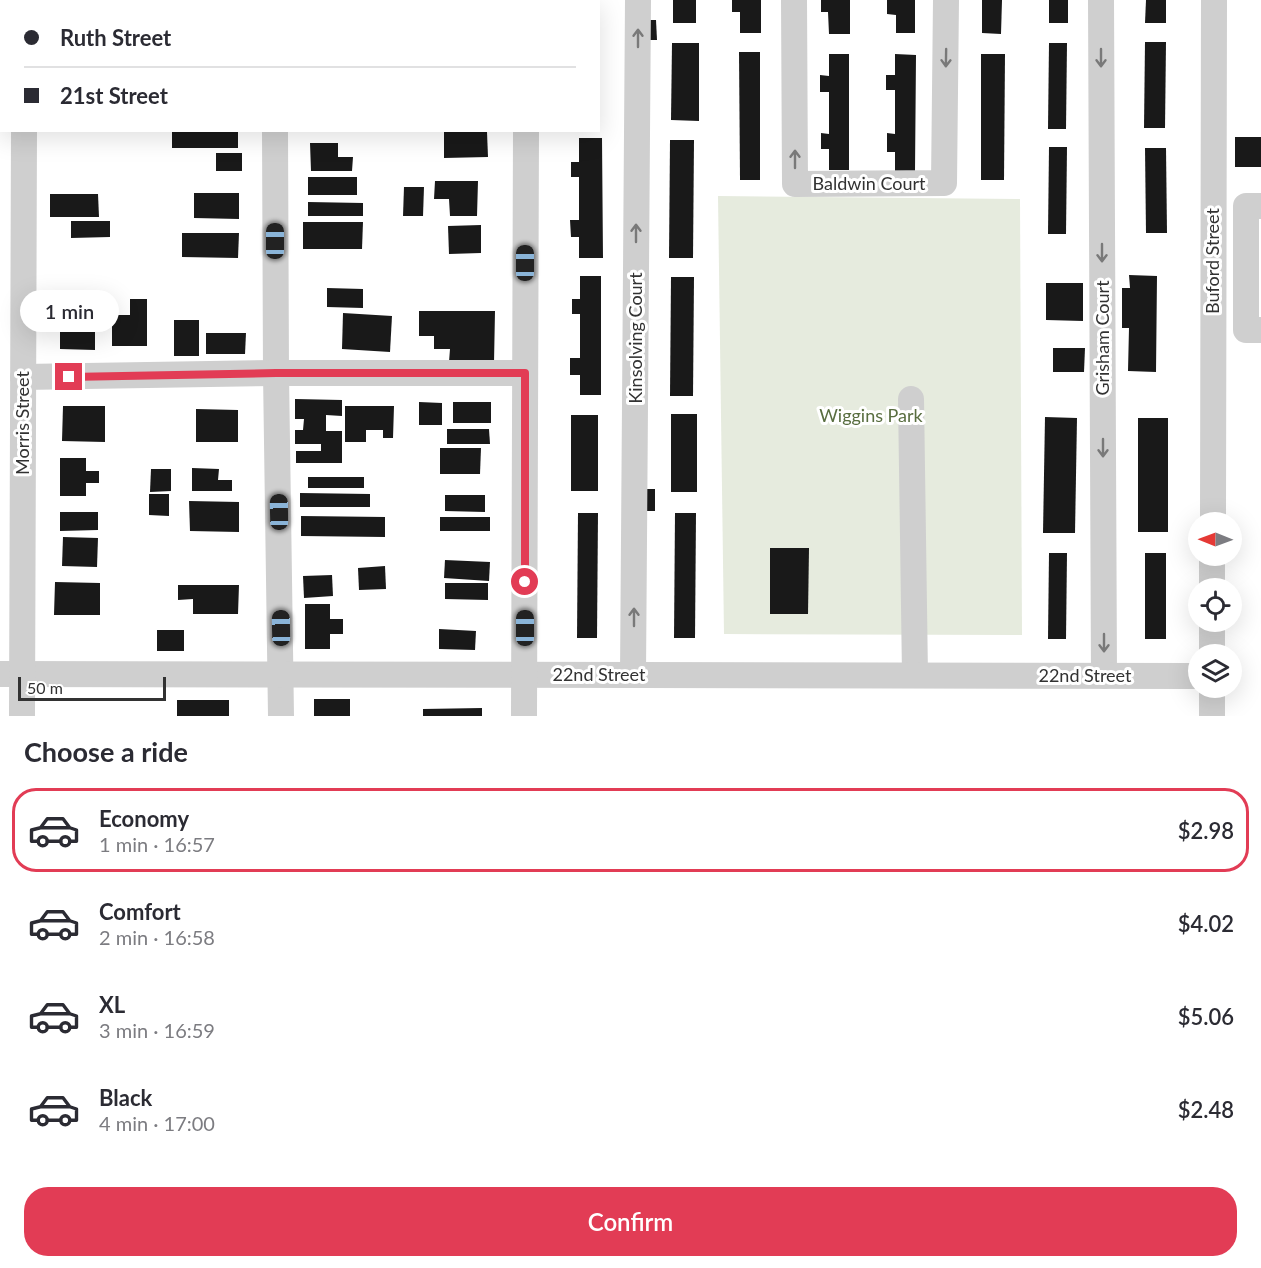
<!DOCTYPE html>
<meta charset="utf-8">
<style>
:root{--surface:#fff;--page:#f7f7f7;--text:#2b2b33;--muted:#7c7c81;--line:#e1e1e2;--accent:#e23c55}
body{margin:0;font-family:Lato,sans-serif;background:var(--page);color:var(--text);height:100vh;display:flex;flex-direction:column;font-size:22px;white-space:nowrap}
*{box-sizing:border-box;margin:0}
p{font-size:20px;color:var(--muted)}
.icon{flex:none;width:33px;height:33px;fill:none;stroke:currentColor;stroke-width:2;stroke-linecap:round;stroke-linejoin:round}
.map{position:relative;height:716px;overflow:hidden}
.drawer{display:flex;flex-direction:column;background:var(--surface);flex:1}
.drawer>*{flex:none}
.hud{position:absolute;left:0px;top:0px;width:600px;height:132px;box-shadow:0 6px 24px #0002;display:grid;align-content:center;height:132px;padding:0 24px;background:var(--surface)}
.needle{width:39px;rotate:271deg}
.fabs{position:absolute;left:1188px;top:512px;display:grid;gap:12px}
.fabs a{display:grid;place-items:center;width:54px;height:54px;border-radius:50%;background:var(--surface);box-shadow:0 6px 24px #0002;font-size:30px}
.scale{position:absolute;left:18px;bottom:15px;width:148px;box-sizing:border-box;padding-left:6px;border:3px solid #323232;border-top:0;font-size:16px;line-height:21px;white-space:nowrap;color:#323232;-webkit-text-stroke:4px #fff;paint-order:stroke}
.end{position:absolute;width:27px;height:27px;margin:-14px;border:8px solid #e23c55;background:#fff;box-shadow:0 0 0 3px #fff}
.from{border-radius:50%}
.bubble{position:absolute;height:42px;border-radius:21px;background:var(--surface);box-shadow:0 6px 24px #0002;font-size:20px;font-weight:600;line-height:42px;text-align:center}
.car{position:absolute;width:18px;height:36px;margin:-18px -9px;border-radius:8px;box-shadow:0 0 4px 2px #0007;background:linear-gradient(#222 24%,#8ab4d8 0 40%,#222 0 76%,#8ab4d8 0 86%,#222 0)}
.hud b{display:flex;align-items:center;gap:21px;height:57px;font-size:22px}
.hud b+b{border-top:2px solid var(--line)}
.hud i{width:15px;height:15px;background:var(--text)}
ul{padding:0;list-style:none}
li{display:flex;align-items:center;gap:18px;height:84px;margin:0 12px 9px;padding:0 12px;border:3px solid transparent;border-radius:24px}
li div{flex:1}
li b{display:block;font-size:22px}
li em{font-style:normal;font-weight:600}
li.current{border-color:var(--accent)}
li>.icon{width:54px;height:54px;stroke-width:1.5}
h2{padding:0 24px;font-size:27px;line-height:72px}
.primary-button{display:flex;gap:12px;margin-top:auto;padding:12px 24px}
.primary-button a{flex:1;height:69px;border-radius:24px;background:var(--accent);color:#fff;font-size:24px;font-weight:600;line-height:69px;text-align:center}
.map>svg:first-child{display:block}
.green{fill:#e6ebde}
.building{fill:#191919}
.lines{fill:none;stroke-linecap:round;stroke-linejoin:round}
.minor{stroke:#cfcfcf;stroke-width:26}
.oneway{stroke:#797979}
.route{stroke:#e23c55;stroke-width:8}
.labels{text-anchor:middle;stroke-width:6;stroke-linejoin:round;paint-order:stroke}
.street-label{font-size:18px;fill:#323232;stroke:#fff}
.park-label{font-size:18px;fill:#596e40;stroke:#fff}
</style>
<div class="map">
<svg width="1261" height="716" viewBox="0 0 1261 716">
<rect width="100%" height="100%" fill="#fff"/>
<polygon class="green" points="718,196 1020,199 1022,635 724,634"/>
<g class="building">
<rect x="673" y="0" width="23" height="23"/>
<polygon points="732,0 761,0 761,33 740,33 740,12 732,12"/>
<polygon points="821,0 850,0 850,34 829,34 828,12 821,12"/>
<polygon points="887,0 915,0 915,33 896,33 896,15 887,14"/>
<polygon points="982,0 1002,0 1001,34 982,33"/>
<rect x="1049" y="0" width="19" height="23"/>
<polygon points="1146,0 1166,0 1166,23 1145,23"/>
<polygon points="641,20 656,20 657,40 641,40"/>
<polygon points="1145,42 1166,42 1165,128 1144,128"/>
<polygon points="672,43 699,43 699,121 671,120"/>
<polygon points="1049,43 1067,43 1066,129 1048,129"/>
<polygon points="739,52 760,52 760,180 740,180"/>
<polygon points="829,54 849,54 849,170 829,170 829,149 821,149 821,133 829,134 829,92 820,92 820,75 829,76"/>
<polygon points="895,54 916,55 915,171 895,171 895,152 887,152 887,133 895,134 895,90 886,90 886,75 895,75"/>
<polygon points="981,54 1005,54 1004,180 981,180"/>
<rect x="172" y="130" width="66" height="18"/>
<polygon points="444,132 487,132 488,157 444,158"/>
<rect x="1235" y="137" width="26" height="30"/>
<polygon points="579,138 602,138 603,258 579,258 579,237 571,237 570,220 579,220 579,177 571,177 571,162 579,162"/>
<polygon points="670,140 694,140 693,258 669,258"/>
<polygon points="310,143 338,143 338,157 353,157 352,171 311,171"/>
<polygon points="1049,147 1067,147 1066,234 1048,234"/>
<polygon points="1145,148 1166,148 1167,233 1146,233"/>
<rect x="216" y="153" width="26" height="18"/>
<rect x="308" y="177" width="49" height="18"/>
<polygon points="435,181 478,181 477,216 450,216 449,199 434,199"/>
<polygon points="404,187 424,187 423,216 403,216"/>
<polygon points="194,193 239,193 239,219 194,218"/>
<polygon points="50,194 98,194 99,217 50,217"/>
<polygon points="308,202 363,203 363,216 308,216"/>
<polygon points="71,221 110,221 110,237 71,238"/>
<polygon points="303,222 363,222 362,249 303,249"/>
<polygon points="481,225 481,253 449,254 448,226"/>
<polygon points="182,233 239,233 238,258 182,257"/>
<polygon points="1129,275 1157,276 1156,372 1128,371 1129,328 1122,328 1122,288 1130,288"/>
<polygon points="580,276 601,276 601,395 580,395 580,375 570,375 570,358 580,358 580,314 572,314 572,299 580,299"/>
<polygon points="671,277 694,277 693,396 670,396"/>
<polygon points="1046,283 1083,283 1083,321 1046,320"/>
<polygon points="327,288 363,289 363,308 327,307"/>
<polygon points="130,299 147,299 147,346 112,346 112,315 130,315"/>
<polygon points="60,311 95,311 95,350 60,349"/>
<polygon points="419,311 495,311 494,363 449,362 450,349 434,349 434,336 419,336"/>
<polygon points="343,313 392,316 390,352 342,349"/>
<rect x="174" y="320" width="25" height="36"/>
<polygon points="206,333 246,333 245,354 206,354"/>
<polygon points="1053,348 1085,348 1084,372 1053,372"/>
<polygon points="295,399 342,400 342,416 326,415 326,431 342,431 342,463 296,463 296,451 321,451 321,444 295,444 295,430 303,430 304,419 295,419"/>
<polygon points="419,402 442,403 442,425 419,425"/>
<rect x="453" y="402" width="38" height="21"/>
<polygon points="63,406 105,406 105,442 62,441"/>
<polygon points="345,406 394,406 393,438 383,438 383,430 366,430 366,442 345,442"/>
<polygon points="196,409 238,410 238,442 196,442"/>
<rect x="671" y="414" width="26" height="78"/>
<rect x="571" y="415" width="27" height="76"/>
<polygon points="1045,417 1077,418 1075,533 1043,533"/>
<rect x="1138" y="418" width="30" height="114"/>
<polygon points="447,429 489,429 490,444 447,444"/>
<polygon points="440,448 481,448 480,474 440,474"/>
<polygon points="60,458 86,458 86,471 99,471 99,483 86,483 86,496 60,496"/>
<polygon points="192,468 219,469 218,480 232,480 232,491 192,491"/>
<polygon points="151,469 171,469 171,491 150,492"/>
<rect x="308" y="477" width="56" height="11"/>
<rect x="641" y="489" width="14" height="22"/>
<polygon points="300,493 370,494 370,507 300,507"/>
<polygon points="149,494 169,494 169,516 149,515"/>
<polygon points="445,495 485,495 485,512 445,511"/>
<polygon points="189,501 239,502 239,532 190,531"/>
<polygon points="60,512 98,512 98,530 60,531"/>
<polygon points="578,513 598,513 597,638 577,638"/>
<polygon points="675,513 696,513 695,638 674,638"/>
<polygon points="301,516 385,517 385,537 301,536"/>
<rect x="440" y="517" width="50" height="14"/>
<polygon points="63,537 98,538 97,567 62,566"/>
<polygon points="770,548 809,548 808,614 770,614"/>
<polygon points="1049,553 1067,553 1066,639 1048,639"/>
<rect x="1145" y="553" width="21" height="86"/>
<polygon points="445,560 490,562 489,581 444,578"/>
<polygon points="385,566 386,589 359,590 358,568"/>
<polygon points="332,575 333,596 304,598 303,576"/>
<polygon points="55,582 100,583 100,615 54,615"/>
<polygon points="445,583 488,583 488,600 445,599"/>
<polygon points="178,585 239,585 238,614 193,614 193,599 178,600"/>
<polygon points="305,604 330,604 330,619 343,619 343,634 330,634 330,649 305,649"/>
<polygon points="439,629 476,631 475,650 439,649"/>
<rect x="157" y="630" width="27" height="21"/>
<rect x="314" y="699" width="36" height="17"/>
<rect x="177" y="700" width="52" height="16"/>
<polygon points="482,708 482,716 423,716 423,709"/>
</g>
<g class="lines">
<g class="minor">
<polyline points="275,0 275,2"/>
<polyline points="794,0 795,184 944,183 946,0"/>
<polyline points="1101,0 1104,676"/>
<polyline points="25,2 25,0"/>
<polyline points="526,2 526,0"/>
<polyline points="275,130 276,373 281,716"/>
<polyline points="1261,206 1246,206 1246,330 1261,330"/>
<polyline points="23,377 276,373 525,373"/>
<polyline points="911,399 915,675"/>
<polyline points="1213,522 1214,0"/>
<polyline points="1212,588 1212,555"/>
<polyline points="1212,654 1212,621"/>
<polyline points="0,674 1198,676"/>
<polyline points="633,675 638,0"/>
<polyline points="22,716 24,130"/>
<polyline points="524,716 526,130"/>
<polyline points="1212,716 1212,687"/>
</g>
</g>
<defs><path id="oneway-shaft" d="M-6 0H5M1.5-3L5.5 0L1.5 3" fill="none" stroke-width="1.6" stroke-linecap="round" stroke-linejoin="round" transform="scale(1.5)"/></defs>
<g class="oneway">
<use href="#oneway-shaft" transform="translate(638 38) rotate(-90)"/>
<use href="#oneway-shaft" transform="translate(946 58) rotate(91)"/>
<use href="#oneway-shaft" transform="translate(1101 58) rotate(90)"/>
<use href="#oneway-shaft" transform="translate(795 159) rotate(-90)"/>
<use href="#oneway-shaft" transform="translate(636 233) rotate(-90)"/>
<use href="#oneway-shaft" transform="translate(1102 253) rotate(90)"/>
<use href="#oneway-shaft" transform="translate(1103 448) rotate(90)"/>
<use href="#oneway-shaft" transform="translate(634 617) rotate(-90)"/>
<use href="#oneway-shaft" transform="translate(1104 643) rotate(90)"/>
</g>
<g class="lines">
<polyline class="route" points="69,377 276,373 525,373 525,582"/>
</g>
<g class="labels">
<g class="street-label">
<text x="869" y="190">Baldwin Court</text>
<text transform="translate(1213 261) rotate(-90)" y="6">Buford Street</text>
<text transform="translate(636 338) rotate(-90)" y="6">Kinsolving Court</text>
<text transform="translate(1103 338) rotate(-90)" y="6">Grisham Court</text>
<text transform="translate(23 423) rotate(-90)" y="6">Morris Street</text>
<text x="599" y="681">22nd Street</text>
<text x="1085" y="682">22nd Street</text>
</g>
<g class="park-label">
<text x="871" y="422">Wiggins Park</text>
</g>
</g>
</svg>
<div class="fabs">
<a><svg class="needle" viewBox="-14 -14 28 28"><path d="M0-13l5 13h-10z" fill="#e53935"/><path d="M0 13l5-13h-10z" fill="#7c7c81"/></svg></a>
<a><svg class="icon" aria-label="locate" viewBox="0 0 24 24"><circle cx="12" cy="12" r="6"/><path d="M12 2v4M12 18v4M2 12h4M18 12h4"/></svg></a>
<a><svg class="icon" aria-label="layers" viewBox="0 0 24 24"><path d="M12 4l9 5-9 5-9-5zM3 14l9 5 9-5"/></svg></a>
</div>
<div class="scale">50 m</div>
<i class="end from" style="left:525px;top:582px"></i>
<i class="end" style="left:69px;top:377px"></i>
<div class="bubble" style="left:20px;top:290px;width:99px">1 min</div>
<i class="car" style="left:275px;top:241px;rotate:0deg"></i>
<i class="car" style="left:525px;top:263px;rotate:0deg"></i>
<i class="car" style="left:279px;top:512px;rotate:359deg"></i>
<i class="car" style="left:281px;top:628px;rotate:359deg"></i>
<i class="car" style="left:525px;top:628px;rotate:0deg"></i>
<div class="hud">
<b><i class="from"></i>Ruth Street</b>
<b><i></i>21st Street</b>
</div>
</div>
<section class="drawer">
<h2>Choose a ride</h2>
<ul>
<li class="current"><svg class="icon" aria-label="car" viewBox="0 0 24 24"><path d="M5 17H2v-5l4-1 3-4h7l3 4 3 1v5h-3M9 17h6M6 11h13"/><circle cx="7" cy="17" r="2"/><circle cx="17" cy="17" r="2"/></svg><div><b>Economy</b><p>1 min · 16:57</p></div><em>$2.98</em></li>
<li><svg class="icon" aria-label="car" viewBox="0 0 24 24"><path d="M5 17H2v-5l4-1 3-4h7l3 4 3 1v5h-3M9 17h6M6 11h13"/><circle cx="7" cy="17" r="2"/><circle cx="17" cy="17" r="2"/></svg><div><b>Comfort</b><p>2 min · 16:58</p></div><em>$4.02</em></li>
<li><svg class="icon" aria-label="car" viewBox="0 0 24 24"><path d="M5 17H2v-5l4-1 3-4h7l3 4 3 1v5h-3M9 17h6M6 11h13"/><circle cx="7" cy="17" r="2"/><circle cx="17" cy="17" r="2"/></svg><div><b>XL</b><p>3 min · 16:59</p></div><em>$5.06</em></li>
<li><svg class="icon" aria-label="car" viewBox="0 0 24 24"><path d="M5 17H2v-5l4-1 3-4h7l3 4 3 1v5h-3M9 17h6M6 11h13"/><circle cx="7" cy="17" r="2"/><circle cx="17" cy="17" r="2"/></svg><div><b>Black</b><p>4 min · 17:00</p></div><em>$2.48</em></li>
</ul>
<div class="primary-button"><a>Confirm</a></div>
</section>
